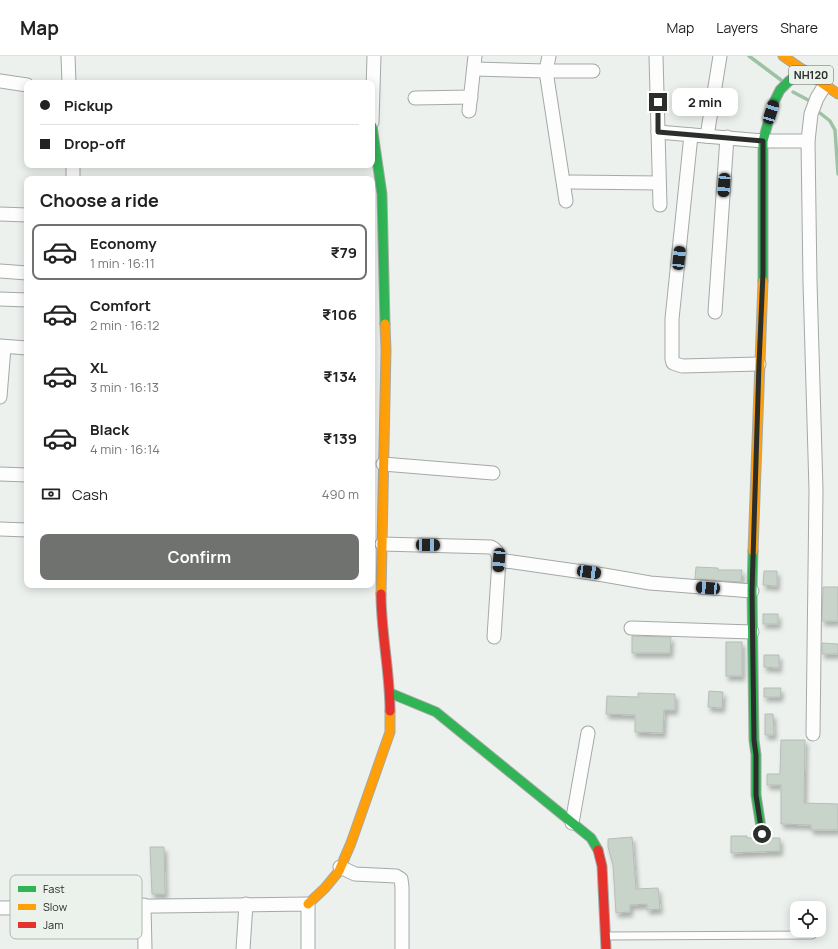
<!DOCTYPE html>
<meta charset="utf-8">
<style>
:root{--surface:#fff;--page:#f2f2f2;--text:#222;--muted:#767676;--line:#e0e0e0;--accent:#6f726f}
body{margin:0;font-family:Manrope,sans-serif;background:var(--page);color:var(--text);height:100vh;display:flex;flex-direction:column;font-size:15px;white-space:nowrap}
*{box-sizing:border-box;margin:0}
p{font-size:13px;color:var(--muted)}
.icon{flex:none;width:22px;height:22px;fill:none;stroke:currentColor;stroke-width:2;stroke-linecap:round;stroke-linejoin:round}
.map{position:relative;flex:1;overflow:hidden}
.side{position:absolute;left:24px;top:120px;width:351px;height:412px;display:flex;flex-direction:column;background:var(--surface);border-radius:8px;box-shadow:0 2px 10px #0003}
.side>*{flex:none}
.guide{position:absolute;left:24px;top:24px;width:351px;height:88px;border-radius:8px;box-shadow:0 2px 10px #0003;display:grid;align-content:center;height:88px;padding:0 16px;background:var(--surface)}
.buttons{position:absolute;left:790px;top:845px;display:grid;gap:8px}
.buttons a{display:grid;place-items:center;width:36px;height:36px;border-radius:8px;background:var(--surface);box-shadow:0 2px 10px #0003;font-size:20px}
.end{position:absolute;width:18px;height:18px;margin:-9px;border:5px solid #2b2e2b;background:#fff;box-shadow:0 0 0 2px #fff}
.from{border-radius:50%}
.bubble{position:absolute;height:28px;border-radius:8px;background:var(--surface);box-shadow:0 2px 10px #0003;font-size:13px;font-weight:700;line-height:28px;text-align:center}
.car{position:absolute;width:12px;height:24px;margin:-12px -6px;border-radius:5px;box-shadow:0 0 3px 1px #0007;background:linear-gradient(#222 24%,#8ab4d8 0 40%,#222 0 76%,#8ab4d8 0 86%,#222 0)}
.guide b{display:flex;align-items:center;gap:14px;height:38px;font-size:15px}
.guide b+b{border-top:1px solid var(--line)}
.guide i{width:10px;height:10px;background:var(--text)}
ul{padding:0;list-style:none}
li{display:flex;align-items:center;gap:12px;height:56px;margin:0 8px 6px;padding:0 8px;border:2px solid transparent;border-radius:8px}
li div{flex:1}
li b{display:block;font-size:15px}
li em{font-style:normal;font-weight:700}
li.current{border-color:var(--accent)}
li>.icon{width:36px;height:36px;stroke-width:1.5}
h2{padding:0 16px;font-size:18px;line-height:48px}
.pay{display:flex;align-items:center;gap:10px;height:44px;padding:0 16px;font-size:15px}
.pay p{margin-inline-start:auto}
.action{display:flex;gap:8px;margin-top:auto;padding:8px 16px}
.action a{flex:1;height:46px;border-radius:8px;background:var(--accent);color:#fff;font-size:16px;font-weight:700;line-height:46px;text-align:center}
header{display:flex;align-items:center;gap:24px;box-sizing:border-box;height:56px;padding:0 20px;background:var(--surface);border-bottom:1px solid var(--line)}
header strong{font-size:19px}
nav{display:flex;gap:22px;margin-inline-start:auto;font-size:14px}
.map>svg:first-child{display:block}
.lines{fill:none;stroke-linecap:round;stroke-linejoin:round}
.stream{stroke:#9ec2a4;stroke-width:3.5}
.building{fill:#c8d4ca;stroke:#b8bcb9;filter:url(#shadow)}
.lane-casing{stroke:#a5a9a6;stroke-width:9}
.street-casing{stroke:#a5a9a6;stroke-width:15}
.fast-casing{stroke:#a5a9a6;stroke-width:11}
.slow-casing{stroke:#a5a9a6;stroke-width:11}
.jam-casing{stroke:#a5a9a6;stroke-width:11}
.lane{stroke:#fcfdfc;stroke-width:7}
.street{stroke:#fcfdfc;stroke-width:13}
.fast{stroke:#30b455;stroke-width:9}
.slow{stroke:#ff9f0a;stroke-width:9}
.jam{stroke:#e5322d;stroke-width:9}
.route{stroke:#2b2e2b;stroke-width:5}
.labels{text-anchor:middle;stroke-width:3;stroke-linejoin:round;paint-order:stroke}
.shield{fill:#ebf2ec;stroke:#656965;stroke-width:1}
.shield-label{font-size:11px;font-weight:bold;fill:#2b2e2b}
.key{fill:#ebf2ec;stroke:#b1b7b2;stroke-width:1}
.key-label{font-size:11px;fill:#2b2e2b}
</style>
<header>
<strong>Map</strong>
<nav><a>Map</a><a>Layers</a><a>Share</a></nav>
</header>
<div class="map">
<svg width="838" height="893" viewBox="0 0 838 893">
<defs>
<filter id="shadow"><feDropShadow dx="2.5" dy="4.5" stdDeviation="2" flood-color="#0004"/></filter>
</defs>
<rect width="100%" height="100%" fill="#ecf1ed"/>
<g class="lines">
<g class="stream">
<polyline points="749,0 781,24"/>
<polyline points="793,36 810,45"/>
<polyline points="820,57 830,65 835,74 838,118"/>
</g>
</g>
<g class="building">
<polygon points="696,511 718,512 718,514 742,514 741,526 695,523"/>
<polygon points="764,515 777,515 777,530 763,529"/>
<polygon points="823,531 838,531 838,565 822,565"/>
<rect x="763" y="558" width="15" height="10"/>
<polygon points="632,580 671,581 670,597 632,597"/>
<rect x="726" y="586" width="16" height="34"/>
<polygon points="822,587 838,588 838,598 822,598"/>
<polygon points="764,599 779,599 779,612 764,611"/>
<polygon points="764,632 781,632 780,641 764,641"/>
<polygon points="709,635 723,636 722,652 708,651"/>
<polygon points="638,637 675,638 675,654 664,654 663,677 635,676 635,659 606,658 607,640 638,641"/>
<polygon points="765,658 773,658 774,679 765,679"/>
<polygon points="781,684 805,684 804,747 838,748 838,774 811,774 811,769 781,768 781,729 767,729 767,718 780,718"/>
<polygon points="731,780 747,780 747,782 752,782 758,788 763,789 769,786 772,782 780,782 780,795 731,797"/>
<polygon points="632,781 636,833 658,832 660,853 647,854 647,848 630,849 630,856 616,857 613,809 608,791 608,783"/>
<polygon points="150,791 164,791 165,838 152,838"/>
</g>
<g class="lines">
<g class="lane-casing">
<polyline id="lane" points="606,880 812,879"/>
</g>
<g class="street-casing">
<g id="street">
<polyline points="68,0 69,27"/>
<polyline points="549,0 546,15 566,145"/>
<polyline points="656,0 660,149"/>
<polyline points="474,13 546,15 593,15"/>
<polyline points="0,25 27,29"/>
<polyline points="415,42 471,41"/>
<polyline points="469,55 475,0"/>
<polyline points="372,66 374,0"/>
<polyline points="658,76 763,85 808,85"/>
<polyline points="691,79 672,263 672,303 673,307 682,310 759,308"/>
<polyline points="707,80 720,0"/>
<polyline points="73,109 73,123"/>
<polyline points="571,126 659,127"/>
<polyline points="0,158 27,159"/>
<polyline points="0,215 27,217"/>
<polyline points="0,243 27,244"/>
<polyline points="715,256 727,81"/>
<polyline points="0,290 27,292"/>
<polyline points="0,341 4,291"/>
<polyline points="383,408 493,417"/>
<polyline points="0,418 27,419"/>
<polyline points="0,473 27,474"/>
<path d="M382 488 491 491C497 494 498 497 499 504L494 581"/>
<polyline points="499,504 604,519 650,527 752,535"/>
<polyline points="631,572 752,576"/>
<polyline points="813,678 816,434 810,226 808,85 811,58 817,42 825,29"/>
<polyline points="572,767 588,677"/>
<polyline points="340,811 355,818 396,820 401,823 402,831 402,893"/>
<polyline points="144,849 145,893"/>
<polyline points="0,852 308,848 308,893"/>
<polyline points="243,893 246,848"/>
</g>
</g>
<g class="fast-casing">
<g id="fast">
<polyline points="372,70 382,138 385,268"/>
<polyline points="763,225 763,85 773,48 780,34 789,25 804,14"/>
<polyline points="753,495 752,535 754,684 756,699 756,739 762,778"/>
<polyline points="390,637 436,656 591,782 598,794"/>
</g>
</g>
<g class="slow-casing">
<g id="slow">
<polyline points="783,0 838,38"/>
<polyline points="753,495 763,225"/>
<polyline points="381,538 386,294 385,268"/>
<polyline points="308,848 325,832 339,815 351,787 390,676 390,655"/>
</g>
</g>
<g class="jam-casing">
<g id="jam">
<path d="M381 538C381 577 390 616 390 655"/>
<polyline points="598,794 602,810 606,893"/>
</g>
</g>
<use href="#lane" class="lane"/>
<use href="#street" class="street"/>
<use href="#fast" class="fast"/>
<use href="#slow" class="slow"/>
<use href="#jam" class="jam"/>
</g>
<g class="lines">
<polyline class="route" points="658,46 658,76 763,85 763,217 759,308 752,535 754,684 756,699 756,739 762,778"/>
</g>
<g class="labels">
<rect class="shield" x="789" y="10" width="44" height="18" rx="3"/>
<g class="shield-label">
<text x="811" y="23">NH120</text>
</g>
</g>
<rect x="10" y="819" width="132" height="64" rx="6" class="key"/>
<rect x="18" y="830" width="18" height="6" fill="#30b455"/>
<rect x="18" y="848" width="18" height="6" fill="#ff9f0a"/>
<rect x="18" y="866" width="18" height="6" fill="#e5322d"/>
<g class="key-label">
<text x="43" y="837">Fast</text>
<text x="43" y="855">Slow</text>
<text x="43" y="873">Jam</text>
</g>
</svg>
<div class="buttons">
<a><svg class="icon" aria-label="locate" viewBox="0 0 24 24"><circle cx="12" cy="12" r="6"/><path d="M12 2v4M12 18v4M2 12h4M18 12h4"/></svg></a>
</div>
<i class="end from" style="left:762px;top:778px"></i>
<i class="end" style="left:658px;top:46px"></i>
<div class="bubble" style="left:672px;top:32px;width:66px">2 min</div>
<i class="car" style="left:771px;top:56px;rotate:17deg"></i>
<i class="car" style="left:724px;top:129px;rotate:184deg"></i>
<i class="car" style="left:679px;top:202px;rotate:6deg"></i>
<i class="car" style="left:428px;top:489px;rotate:91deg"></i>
<i class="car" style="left:499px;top:504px;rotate:184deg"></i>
<i class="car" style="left:589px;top:516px;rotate:98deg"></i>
<i class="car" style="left:708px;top:532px;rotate:274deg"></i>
<div class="guide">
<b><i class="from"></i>Pickup</b>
<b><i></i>Drop-off</b>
</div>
<section class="side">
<h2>Choose a ride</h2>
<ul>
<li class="current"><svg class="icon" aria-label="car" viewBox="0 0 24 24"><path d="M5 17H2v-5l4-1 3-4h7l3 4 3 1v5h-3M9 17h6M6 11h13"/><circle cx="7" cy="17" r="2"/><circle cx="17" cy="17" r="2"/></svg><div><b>Economy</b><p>1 min · 16:11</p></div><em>₹79</em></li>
<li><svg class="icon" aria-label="car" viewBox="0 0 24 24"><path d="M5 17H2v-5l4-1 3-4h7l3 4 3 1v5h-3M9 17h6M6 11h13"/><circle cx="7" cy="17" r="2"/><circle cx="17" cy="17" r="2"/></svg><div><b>Comfort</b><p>2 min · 16:12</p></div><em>₹106</em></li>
<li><svg class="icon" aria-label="car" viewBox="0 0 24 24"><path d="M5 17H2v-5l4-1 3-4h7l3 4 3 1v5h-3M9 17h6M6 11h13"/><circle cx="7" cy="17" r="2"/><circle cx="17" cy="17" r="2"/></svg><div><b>XL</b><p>3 min · 16:13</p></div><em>₹134</em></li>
<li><svg class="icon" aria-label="car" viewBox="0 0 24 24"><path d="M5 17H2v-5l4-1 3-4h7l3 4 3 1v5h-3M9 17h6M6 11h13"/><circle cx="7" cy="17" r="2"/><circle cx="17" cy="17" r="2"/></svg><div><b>Black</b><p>4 min · 16:14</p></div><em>₹139</em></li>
</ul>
<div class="pay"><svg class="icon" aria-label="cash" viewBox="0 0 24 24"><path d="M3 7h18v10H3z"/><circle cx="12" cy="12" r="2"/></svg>Cash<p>490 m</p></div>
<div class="action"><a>Confirm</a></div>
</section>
</div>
